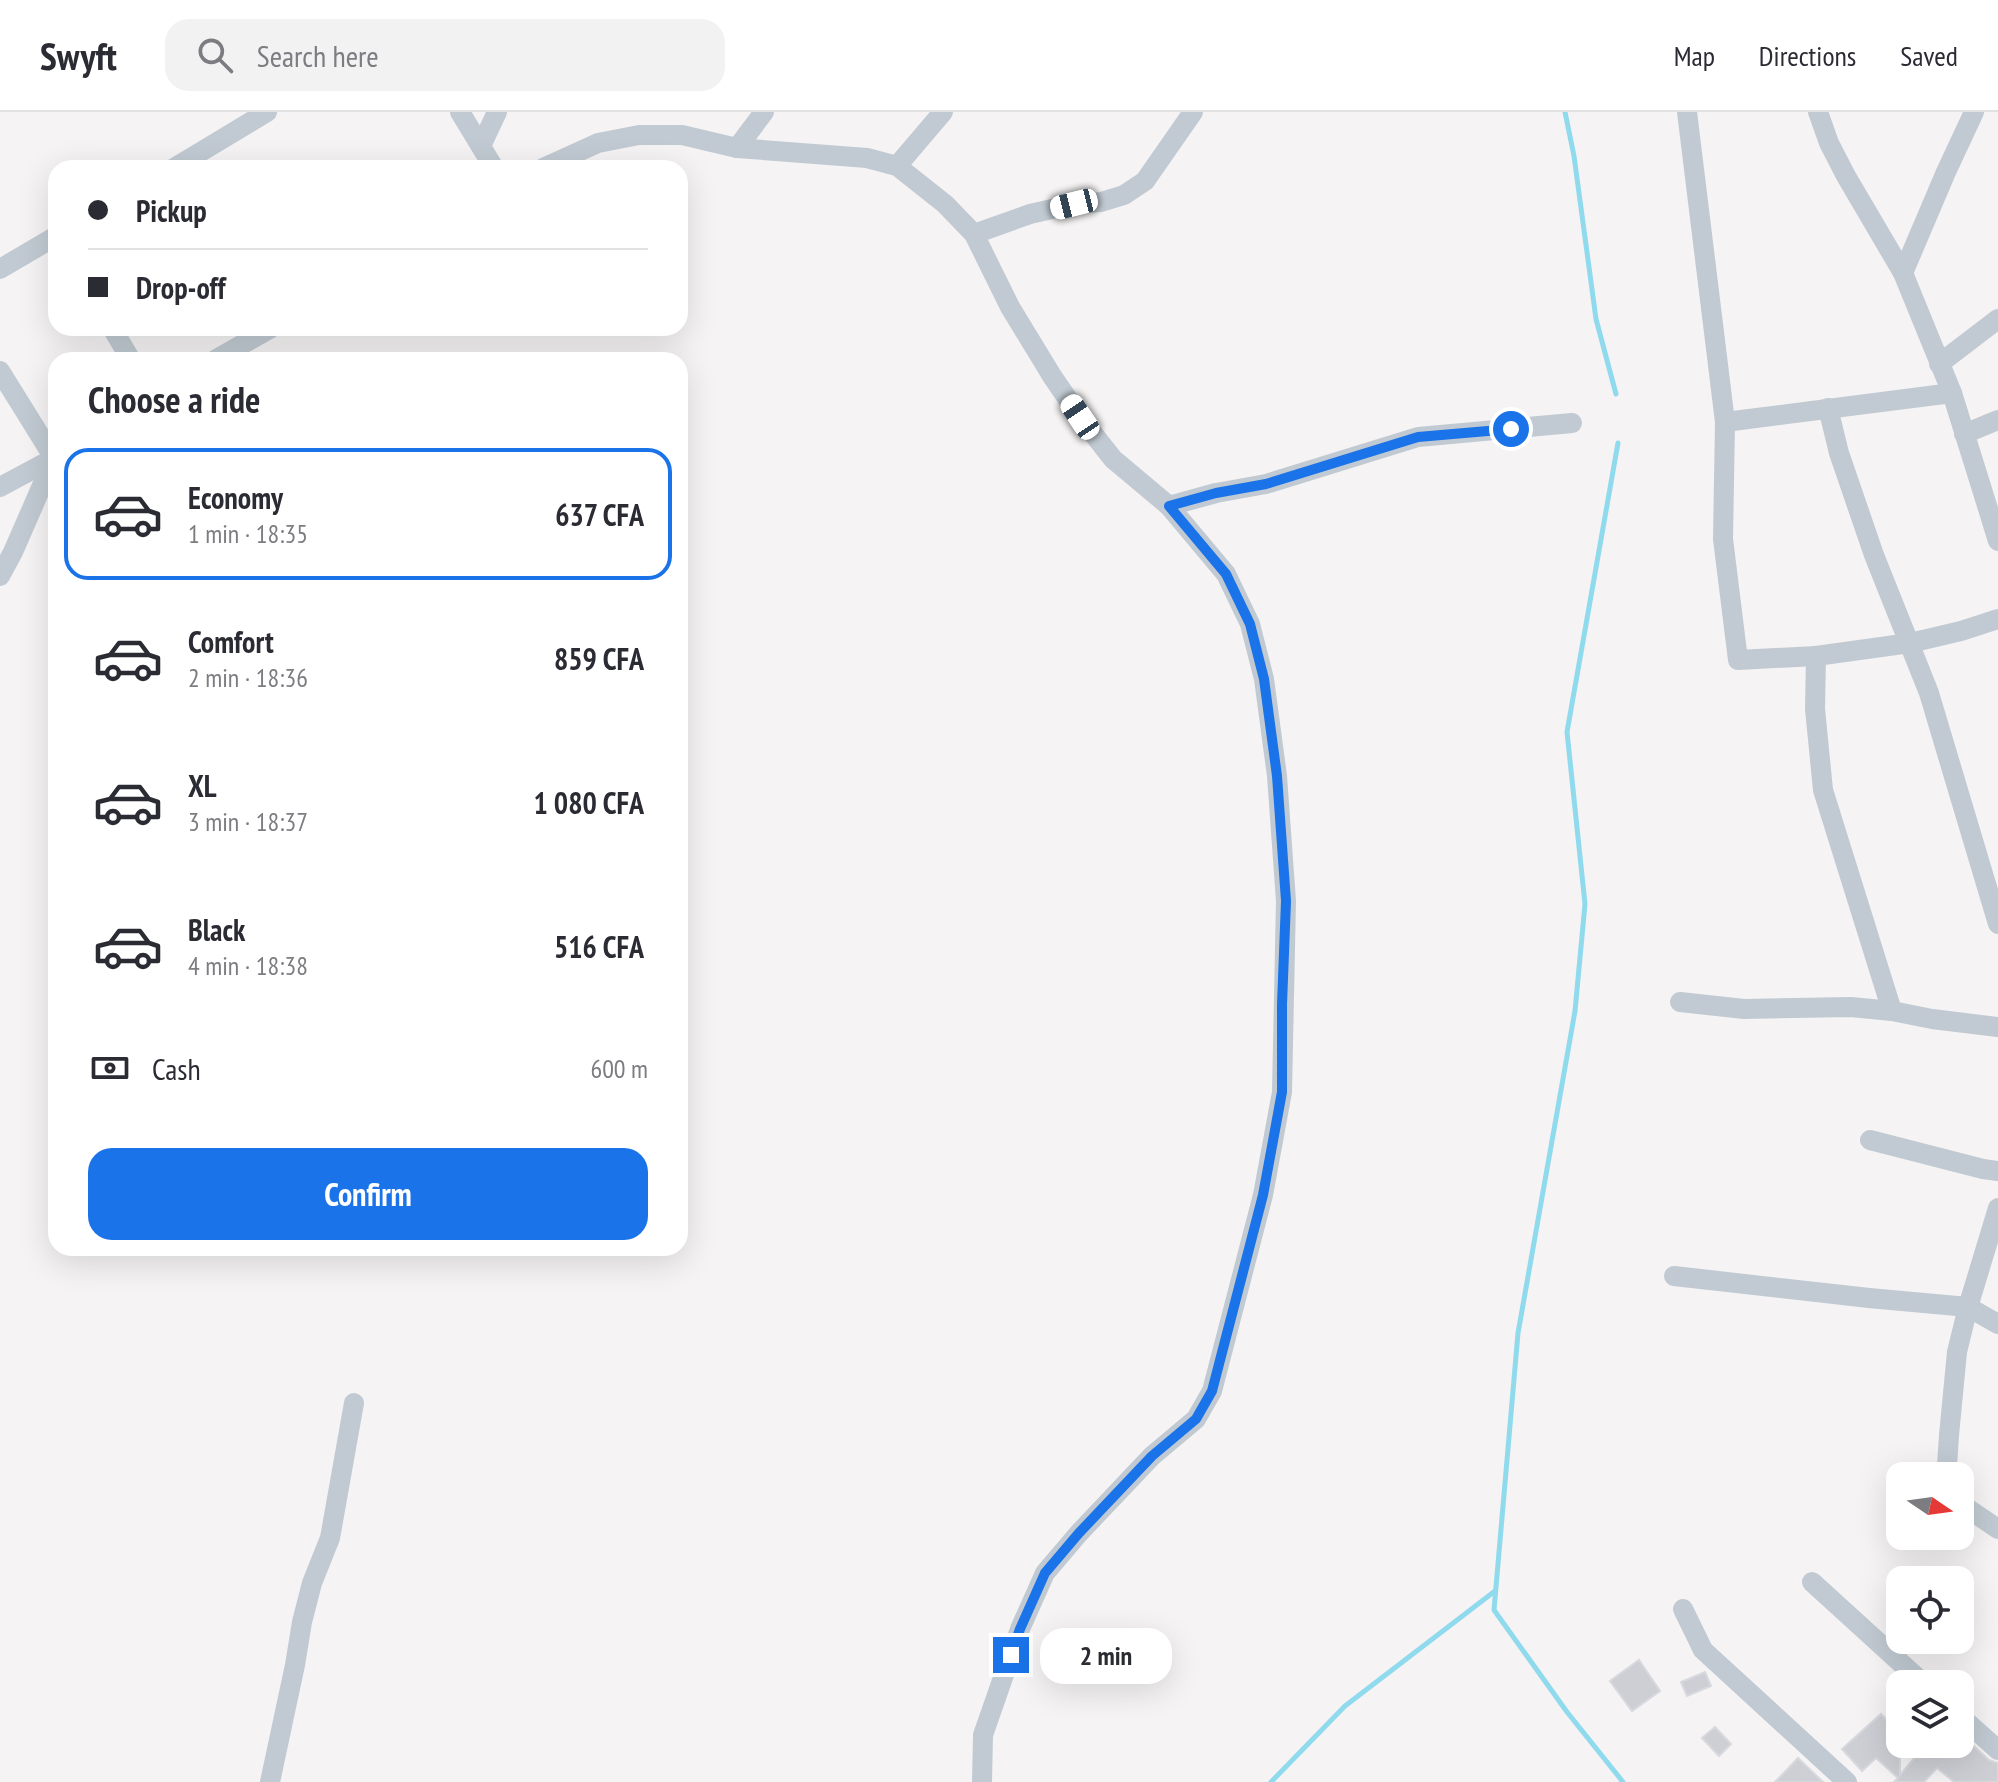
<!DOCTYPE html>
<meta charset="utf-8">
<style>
:root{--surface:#fff;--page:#f2f2f3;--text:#2b2b33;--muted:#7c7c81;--line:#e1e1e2;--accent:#1a73e8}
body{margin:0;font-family:"PT Sans Narrow",sans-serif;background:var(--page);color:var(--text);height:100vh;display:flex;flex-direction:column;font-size:30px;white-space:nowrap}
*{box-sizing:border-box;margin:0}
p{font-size:26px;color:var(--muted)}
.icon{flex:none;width:44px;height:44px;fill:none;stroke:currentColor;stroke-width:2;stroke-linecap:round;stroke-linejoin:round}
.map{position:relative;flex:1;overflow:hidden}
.panel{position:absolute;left:48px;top:240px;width:640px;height:904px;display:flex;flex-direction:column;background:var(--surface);border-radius:24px;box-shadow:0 8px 32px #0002}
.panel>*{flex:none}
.banner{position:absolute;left:48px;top:48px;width:640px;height:176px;border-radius:24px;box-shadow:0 8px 32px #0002;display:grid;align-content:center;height:176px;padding:0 40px;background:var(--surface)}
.needle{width:52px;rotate:103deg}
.tools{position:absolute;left:1886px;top:1350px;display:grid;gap:16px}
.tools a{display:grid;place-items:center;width:88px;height:88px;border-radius:16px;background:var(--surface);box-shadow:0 8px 32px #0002;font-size:40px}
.end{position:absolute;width:36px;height:36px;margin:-18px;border:10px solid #1a73e8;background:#fff;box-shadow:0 0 0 4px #fff}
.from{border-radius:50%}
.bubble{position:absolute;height:56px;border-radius:24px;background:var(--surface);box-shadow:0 8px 32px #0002;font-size:26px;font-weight:600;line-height:56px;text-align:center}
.car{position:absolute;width:24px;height:48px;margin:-24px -12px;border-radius:10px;box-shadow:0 0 6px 2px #0007;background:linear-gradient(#fff 24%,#345 0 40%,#fff 0 76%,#345 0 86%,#fff 0)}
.banner b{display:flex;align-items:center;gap:28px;height:76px;font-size:30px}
.banner b+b{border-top:2px solid var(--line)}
.banner i{width:20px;height:20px;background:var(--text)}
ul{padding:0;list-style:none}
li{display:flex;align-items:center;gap:24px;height:132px;margin:0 16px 12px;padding:0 24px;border:4px solid transparent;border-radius:24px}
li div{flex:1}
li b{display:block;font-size:30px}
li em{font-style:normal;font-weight:600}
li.selected{border-color:var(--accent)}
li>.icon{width:72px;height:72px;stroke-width:1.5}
h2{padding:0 40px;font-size:36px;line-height:96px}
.pay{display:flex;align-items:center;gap:20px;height:88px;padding:0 40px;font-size:30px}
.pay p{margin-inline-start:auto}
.action{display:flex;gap:16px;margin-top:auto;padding:16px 40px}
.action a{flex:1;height:92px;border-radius:24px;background:var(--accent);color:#fff;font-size:32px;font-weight:600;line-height:92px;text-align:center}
header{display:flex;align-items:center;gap:48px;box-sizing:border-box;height:112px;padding:0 40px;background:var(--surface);border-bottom:2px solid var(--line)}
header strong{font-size:38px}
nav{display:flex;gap:44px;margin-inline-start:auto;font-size:28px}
.search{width:560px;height:72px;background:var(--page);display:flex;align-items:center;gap:20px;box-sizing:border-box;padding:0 28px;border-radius:24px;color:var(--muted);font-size:30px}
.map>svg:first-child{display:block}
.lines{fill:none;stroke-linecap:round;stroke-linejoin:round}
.stream{stroke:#90daee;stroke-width:5}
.building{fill:#cdcfd5;stroke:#d7d9de;stroke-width:2}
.street{stroke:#c1cad2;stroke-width:20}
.route{stroke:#1a73e8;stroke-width:10}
</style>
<header>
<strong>Swyft</strong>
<div class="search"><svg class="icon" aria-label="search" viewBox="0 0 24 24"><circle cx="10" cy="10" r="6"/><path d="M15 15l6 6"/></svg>Search here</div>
<nav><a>Map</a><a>Directions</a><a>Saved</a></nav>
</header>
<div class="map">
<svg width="1998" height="1670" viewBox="0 0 1998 1670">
<rect width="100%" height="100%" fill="#f5f3f3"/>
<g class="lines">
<g class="stream">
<polyline points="1565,0 1574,44 1596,207 1616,282"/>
<polyline points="1618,331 1567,620 1585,792 1575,899 1518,1221 1494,1498 1567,1600 1623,1670"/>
<polyline points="1271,1670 1345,1594 1495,1479"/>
</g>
</g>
<g class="building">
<polygon points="1639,1548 1660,1579 1632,1599 1610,1569"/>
<polygon points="1705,1560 1711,1574 1687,1584 1681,1570"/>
<polygon points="1900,1595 1900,1663 1926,1632 1960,1632 1960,1621 1989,1648 1998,1651 1998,1670 1954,1670 1937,1656 1924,1670 1894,1670 1898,1666 1876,1646 1862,1659 1842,1637 1881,1602 1887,1608"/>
<polygon points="1715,1615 1731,1632 1719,1644 1702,1626"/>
<polygon points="1798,1646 1823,1670 1775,1670"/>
</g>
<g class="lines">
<g class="street">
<polyline points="460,0 494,56"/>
<polyline points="1687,0 1725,310 1723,427 1738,548 1816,544"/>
<polyline points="1818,0 1829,31 1846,64 1903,161 1952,281 1998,429"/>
<polyline points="481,34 497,0"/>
<polyline points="737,36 764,0"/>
<polyline points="897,54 943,0"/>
<polyline points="174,56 267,0"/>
<polyline points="543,56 598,31 639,23 682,23 737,36 867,46 897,54 945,92 974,122 1010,195 1052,264 1080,305 1113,347 1169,394 1226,462 1250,512 1264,567 1277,664 1286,789 1282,980 1263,1083 1212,1279 1196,1307 1152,1344 1079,1421 1045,1461 1020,1517 983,1623 982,1670"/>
<polyline points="974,122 1030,102 1074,92 1101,90 1124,83 1145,69 1193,0"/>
<polyline points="0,157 56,124"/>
<polyline points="1903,161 1946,60 1974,0"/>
<polyline points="112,216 131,248"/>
<polyline points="215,248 271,216"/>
<polyline points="1939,252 1998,207"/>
<polyline points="0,259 54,346"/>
<polyline points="1828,296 1839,341 1874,443 1929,581 1998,812"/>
<polyline points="1725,310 1952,281"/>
<polyline points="1964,322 1998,308"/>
<polyline points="0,375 56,345"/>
<polyline points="1169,394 1216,381 1266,372 1418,325 1572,311"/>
<polyline points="0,464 13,440 54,346"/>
<polyline points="1680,890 1744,897 1851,895 1892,899 1932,907 1998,915"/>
<polyline points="1892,899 1823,678 1815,597 1816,544 1910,531 1961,519 1998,507"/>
<polyline points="1870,1028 1983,1057 1998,1059"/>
<polyline points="1674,1164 1869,1186 1968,1195 1998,1212"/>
<polyline points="1949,1364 1947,1354 1949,1323 1957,1240 1968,1195 1998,1096"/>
<polyline points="1960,1388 1967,1396 1998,1417"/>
<polyline points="1812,1470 1924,1572"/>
<polyline points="1683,1497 1703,1538 1847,1670"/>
<polyline points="1960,1604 1998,1638"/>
<polyline points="270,1670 295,1553 302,1510 312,1471 330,1426 354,1291"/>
</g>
</g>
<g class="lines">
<polyline class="route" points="1011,1543 1020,1517 1045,1461 1079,1421 1152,1344 1196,1307 1212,1279 1263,1083 1282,980 1282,892 1286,789 1277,664 1264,567 1250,512 1226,462 1169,394 1216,381 1266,372 1418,325 1511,317"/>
</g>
</svg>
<div class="tools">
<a><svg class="needle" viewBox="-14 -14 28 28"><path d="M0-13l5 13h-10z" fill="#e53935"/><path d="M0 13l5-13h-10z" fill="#7c7c81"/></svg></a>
<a><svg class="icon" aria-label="locate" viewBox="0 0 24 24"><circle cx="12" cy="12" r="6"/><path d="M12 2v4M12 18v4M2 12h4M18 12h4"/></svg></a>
<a><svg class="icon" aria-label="layers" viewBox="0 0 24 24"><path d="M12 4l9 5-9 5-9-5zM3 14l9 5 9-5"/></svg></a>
</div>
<i class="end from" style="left:1511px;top:317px"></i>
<i class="end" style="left:1011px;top:1543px"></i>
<div class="bubble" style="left:1040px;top:1516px;width:132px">2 min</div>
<i class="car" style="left:1074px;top:92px;rotate:256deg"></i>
<i class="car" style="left:1080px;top:305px;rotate:326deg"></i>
<div class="banner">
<b><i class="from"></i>Pickup</b>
<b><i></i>Drop-off</b>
</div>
<section class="panel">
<h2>Choose a ride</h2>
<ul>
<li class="selected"><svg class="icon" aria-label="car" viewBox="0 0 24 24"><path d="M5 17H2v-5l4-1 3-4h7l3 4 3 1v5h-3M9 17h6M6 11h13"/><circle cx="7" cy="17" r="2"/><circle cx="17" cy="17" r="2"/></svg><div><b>Economy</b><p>1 min · 18:35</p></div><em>637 CFA</em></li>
<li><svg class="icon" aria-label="car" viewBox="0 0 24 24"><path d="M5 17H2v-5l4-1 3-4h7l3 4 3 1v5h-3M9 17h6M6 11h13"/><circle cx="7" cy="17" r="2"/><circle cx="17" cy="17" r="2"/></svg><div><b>Comfort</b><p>2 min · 18:36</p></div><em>859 CFA</em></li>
<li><svg class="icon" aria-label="car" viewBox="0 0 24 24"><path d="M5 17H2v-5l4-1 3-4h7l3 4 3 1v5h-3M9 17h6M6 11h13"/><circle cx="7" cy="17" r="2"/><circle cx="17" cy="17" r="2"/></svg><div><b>XL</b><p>3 min · 18:37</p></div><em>1 080 CFA</em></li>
<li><svg class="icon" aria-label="car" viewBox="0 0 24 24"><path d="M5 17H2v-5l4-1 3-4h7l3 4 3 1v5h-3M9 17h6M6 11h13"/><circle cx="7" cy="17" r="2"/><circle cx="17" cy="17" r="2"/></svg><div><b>Black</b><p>4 min · 18:38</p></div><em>516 CFA</em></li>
</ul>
<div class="pay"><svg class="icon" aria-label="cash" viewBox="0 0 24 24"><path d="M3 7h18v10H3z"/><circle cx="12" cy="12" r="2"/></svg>Cash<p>600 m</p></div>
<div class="action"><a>Confirm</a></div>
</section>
</div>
